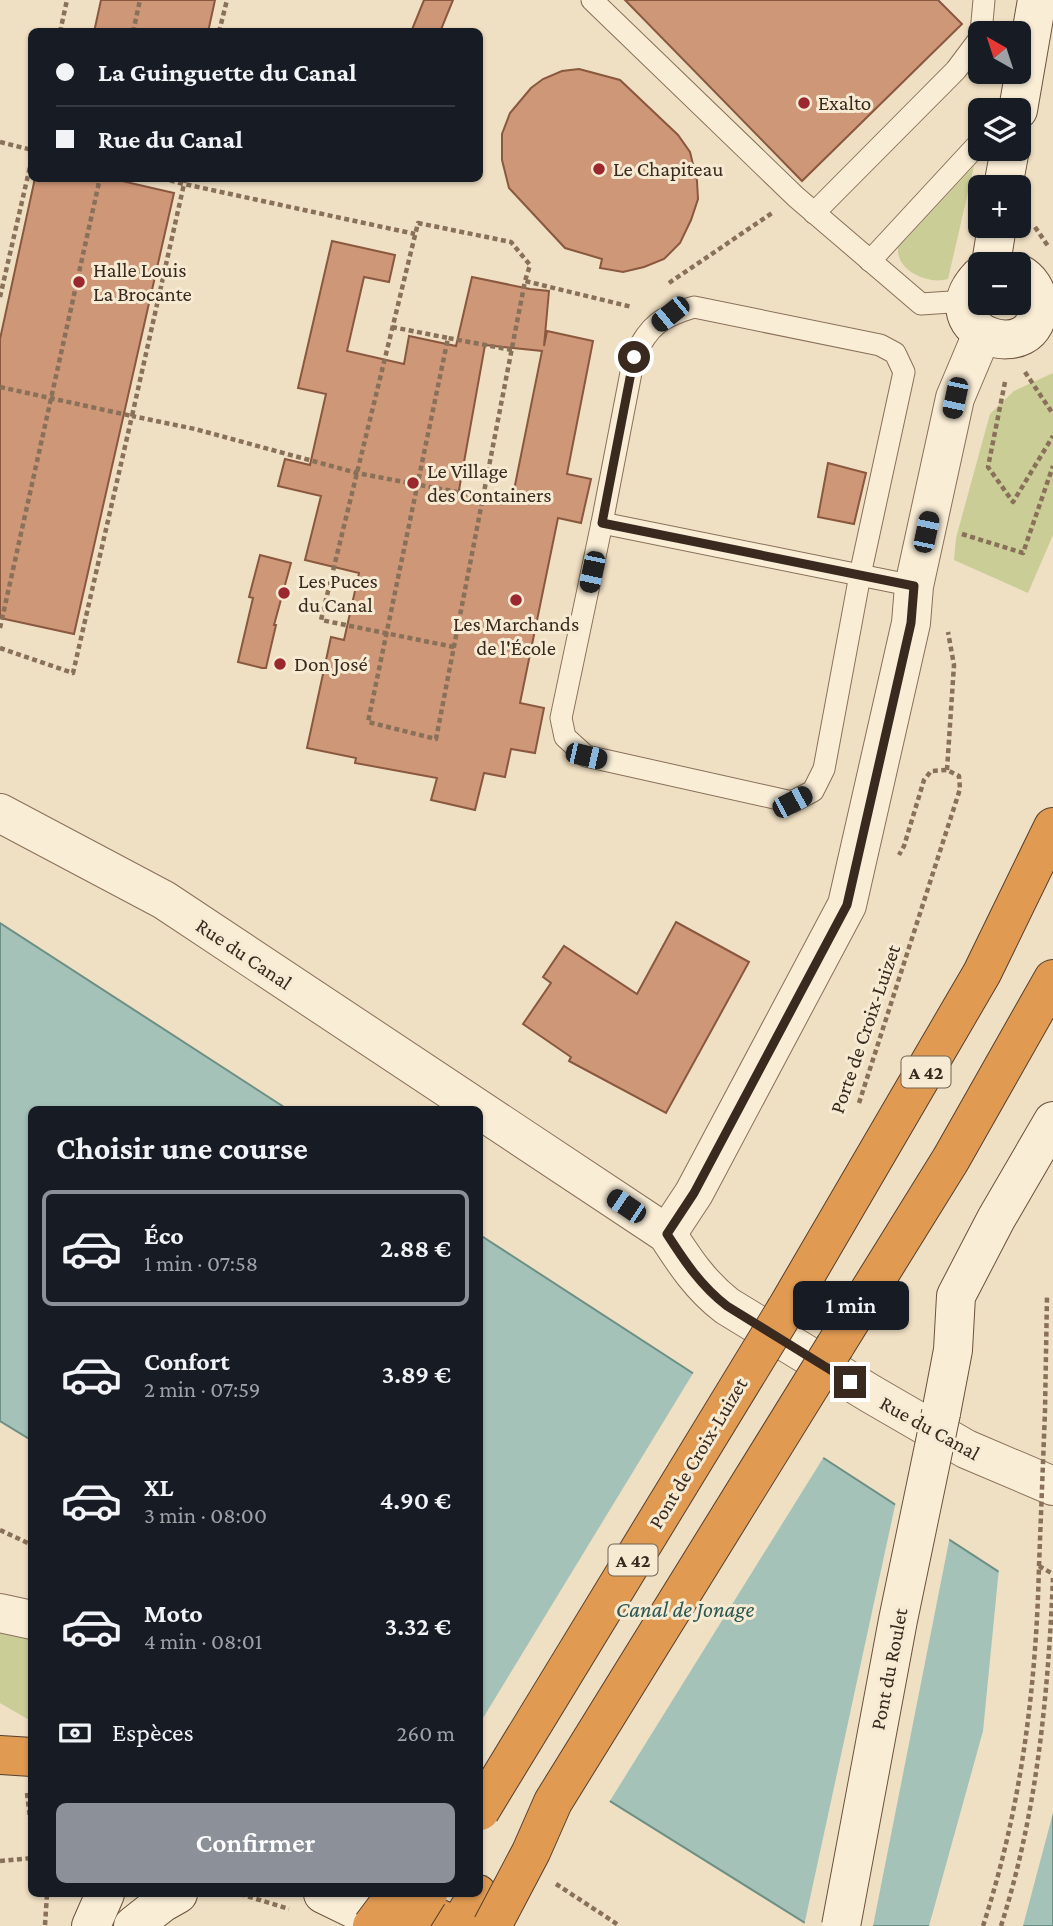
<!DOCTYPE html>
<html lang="fr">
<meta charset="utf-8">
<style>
:root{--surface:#171b24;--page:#242831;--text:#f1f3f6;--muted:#9ea1a6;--line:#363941;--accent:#8c9099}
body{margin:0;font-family:"Crimson Pro",serif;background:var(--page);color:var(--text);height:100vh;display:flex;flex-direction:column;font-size:26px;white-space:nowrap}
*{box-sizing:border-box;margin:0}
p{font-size:23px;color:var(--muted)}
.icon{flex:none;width:38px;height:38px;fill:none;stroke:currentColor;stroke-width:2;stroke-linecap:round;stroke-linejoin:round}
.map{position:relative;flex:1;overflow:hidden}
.drawer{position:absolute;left:28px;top:1106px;width:455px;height:791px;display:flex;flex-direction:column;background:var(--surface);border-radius:10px;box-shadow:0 2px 5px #0004}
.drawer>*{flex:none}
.guide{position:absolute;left:28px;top:28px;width:455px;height:154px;border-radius:10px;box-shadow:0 2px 5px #0004;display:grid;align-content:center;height:154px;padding:0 28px;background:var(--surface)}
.needle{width:46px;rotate:321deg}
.tools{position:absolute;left:968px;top:21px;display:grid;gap:14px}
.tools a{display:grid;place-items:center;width:63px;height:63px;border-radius:10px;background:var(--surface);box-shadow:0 2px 5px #0004;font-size:35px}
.end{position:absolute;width:32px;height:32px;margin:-16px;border:9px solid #39291e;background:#fff;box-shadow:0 0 0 4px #fff}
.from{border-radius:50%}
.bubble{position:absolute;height:49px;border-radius:10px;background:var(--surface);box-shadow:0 2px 5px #0004;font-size:23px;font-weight:600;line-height:49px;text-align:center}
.car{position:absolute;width:21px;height:42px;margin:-21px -10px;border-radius:9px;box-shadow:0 0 5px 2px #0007;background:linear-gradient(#222 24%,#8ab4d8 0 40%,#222 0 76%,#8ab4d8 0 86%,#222 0)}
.guide b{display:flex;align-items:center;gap:24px;height:66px;font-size:26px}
.guide b+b{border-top:2px solid var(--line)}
.guide i{width:18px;height:18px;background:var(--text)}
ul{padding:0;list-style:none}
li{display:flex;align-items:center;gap:21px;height:116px;margin:0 14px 10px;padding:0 14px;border:4px solid transparent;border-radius:10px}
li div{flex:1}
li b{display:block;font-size:26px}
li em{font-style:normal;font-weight:600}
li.selected{border-color:var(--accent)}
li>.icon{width:63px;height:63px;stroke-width:1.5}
h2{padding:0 28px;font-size:32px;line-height:84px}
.pay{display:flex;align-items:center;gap:18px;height:77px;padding:0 28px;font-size:26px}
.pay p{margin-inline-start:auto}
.cta{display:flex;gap:14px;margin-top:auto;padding:14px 28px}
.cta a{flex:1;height:80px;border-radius:10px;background:var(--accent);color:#fff;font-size:28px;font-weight:600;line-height:80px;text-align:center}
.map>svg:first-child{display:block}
.green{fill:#cacd96}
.water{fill:#a5c2b8;stroke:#6c9085;stroke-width:2}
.pier{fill:#efdfc3}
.building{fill:#ce9778;stroke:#89583e;stroke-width:2;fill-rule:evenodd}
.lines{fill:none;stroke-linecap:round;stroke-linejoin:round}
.lane-casing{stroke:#897059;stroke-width:23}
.street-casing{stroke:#897059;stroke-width:40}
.secondary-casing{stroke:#6b523c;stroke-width:40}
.highway-casing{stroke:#573f2d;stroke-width:40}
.path{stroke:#897059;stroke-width:4.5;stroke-dasharray:5 3.5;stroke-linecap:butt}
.lane{stroke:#f9edd6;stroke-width:21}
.street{stroke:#f9edd6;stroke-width:38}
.secondary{stroke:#f9edd6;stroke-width:38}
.highway{stroke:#e09a52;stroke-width:38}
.secondary-bridge-casing{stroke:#6b523c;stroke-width:40;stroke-linecap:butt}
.highway-bridge-casing{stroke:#573f2d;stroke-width:40;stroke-linecap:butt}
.path-bridge{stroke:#897059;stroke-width:4.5;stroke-dasharray:5 3.5;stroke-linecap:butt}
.secondary-bridge{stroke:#f9edd6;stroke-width:38}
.highway-bridge{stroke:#e09a52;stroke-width:38}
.route{stroke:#39291e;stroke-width:9}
.poi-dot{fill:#9a282e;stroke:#f6ead2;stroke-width:2.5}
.labels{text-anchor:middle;stroke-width:6;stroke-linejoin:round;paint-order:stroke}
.shield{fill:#f6ead2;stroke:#726354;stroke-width:2}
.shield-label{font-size:19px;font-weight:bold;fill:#39291e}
.poi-label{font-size:21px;fill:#39291e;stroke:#f6ead2;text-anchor:start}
.street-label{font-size:21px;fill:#39291e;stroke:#f6ead2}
.water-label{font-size:23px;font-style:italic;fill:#2d5954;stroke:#f6ead2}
</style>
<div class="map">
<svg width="1053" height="1926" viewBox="0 0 1053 1926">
<rect width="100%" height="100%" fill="#efdfc3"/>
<g class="green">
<path d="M974 166 948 279C929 285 896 271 898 248Z"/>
<polygon points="1053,373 1053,535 1028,593 954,560 956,538 990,414 1014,391"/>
<polygon points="0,1629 31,1638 31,1721 0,1703"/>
</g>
<g class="water">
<polygon points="0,923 287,1109 32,1110 31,1440 0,1421"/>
<polygon points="480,1235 1053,1607 1053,1926 810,1926 480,1720"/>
</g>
<g class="pier">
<polygon points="695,1370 825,1455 608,1804 480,1723"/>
<polygon points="896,1501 950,1536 873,1926 804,1926"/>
<polygon points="999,1568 1053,1603 1053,1813 1023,1926 929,1926 983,1731"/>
</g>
<g class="building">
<polygon points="101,0 215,0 208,32 94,32"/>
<polygon points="424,0 453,0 440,32 411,32"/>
<polygon points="625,0 938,0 962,24 802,181"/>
<polygon points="579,69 620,80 678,135 690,152 697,181 698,199 691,220 680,243 664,259 644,267 623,272 600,268 602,259 565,248 509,188 502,160 502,134 510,113 531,88 543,79 562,71"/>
<polygon points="35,178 109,178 174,193 74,634 0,618 0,339"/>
<path d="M332 241 395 255 389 282 364 277 347 351 404 364 409 336 456 346 472 277 530 289 549 291 544 346 547 331 593 341 567 474 591 479 581 523 558 518 520 703 544 708 535 753 511 749 505 777 484 773 475 810 431 800 437 778 355 763 356 758 307 748 331 637 344 640 359 573 305 560 321 496 278 486 285 459 310 465 326 394 298 388ZM485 345 542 351 512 500 459 490Z"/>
<polygon points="828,463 866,473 854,524 818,517"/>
<polygon points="260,555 291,563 274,625 276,625 266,668 262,668 238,662 253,598 249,597"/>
<polygon points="676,922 749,962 666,1113 569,1061 571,1057 523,1024 551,983 543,977 564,946 637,994"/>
</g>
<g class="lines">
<g class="lane-casing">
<g id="lane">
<polyline points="592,0 796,197 921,304 966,301"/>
<polyline points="981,33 984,0"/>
<polyline points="814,213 956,70 980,38"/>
<polyline points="870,261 980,142"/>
<path d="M694 307 880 345 895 353 904 372 860 575 824 769 813 791 792 802 586 756 565 737 561 718 602 523 634 357C649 325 661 317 694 307Z"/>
<polyline points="602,523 914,586"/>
</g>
</g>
<g class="street-casing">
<g id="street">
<path d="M0 813 164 900 667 1234C685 1262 701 1286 727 1306L871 1394 966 1449 1053 1486"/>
<polyline points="667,1234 694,1193 847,905 911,623 914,586 955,398 982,334"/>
<polyline points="0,1613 32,1620"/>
</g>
</g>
<g class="secondary-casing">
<g id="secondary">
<polyline points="1018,110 1037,0"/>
<polyline points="1003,187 1010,149"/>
<polyline points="991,264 997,226"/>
<path d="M980 276C925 333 1041 371 1038 303 1037 290 1030 279 1018 273"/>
<polyline points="941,1413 953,1350 956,1296 996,1219 1053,1121"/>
<polyline points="323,1894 389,1926"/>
<polyline points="91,1926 105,1894"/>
<polyline points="133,1926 162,1903 178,1894"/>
</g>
</g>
<g class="highway-casing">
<g id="highway">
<polyline points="786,1309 982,973 1053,827"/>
<polyline points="835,1346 951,1159 1053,979"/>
<polyline points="0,1755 32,1757"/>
<polyline points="390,1896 455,1926"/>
<polyline points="458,1926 478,1894"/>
</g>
</g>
<g class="path">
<polyline points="60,32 67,0"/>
<polyline points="133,32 140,0"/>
<polyline points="219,32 227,0"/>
<polyline points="0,142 32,150"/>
<polyline points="185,178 184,184 415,234"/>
<polyline points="1035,227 1048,246"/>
<polyline points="669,283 772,213"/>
<polyline points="0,297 32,158"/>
<polyline points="392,327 448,338"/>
<polyline points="512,350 448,338 368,722 436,739 525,281 632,307"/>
<polyline points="1025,372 1053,414"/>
<polyline points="1005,382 988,467 1013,502 1053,436"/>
<polyline points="0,387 132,416 184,184 161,178"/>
<polyline points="962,534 1023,553 1053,466"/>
<polyline points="0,628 100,178"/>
<polyline points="454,647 321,620 418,223 511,242 530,265 525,281"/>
<polyline points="0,648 73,673 132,416 195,429 357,473 483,497"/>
<polyline points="947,770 954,665 948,632"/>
<polyline points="859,1103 960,789 959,776 947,770 931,771 924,780 904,846 899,855"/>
<polyline points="0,1530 32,1545"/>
<polyline points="27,1793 32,1835"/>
<polyline points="0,1861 32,1858"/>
<polyline points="556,1884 620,1926"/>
<polyline points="240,1894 289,1909"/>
<polyline points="45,1925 47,1894"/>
<path d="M983 1926C1021 1809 1036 1689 1039 1566L1053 1574"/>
<path d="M1001 1926C1037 1813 1048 1696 1053 1578"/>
</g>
<use href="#lane" class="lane"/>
<use href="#street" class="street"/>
<use href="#secondary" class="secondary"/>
<use href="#highway" class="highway"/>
<g class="secondary-bridge-casing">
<polyline id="secondary-bridge" points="841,1926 898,1620 941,1413"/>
</g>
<g class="highway-bridge-casing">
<g id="highway-bridge">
<polyline points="480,1811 786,1309"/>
<polyline points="372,1926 396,1894"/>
<polyline points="408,1926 428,1894"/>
<polyline points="492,1926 531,1852 553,1802 835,1346"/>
</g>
</g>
<polyline class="path-bridge" points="1039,1566 1045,1411 1047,1296"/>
<use href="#secondary-bridge" class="secondary-bridge"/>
<use href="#highway-bridge" class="highway-bridge"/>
</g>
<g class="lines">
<path class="route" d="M634 357 602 523 914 586 911 623 847 905 694 1193 667 1234C685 1262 701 1286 727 1306L850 1382"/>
</g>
<g class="poi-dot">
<circle cx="804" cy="103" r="7"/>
<circle cx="599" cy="169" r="7"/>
<circle cx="79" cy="282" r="7"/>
<circle cx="413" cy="483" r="7"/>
<circle cx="284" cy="593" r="7"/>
<circle cx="516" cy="600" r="7"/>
<circle cx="280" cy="664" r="7"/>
</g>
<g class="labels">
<g class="shield">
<rect x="901.5" y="1056.5" width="49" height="31" rx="5"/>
<rect x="608.5" y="1544.5" width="49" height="31" rx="5"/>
</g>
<g class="shield-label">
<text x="926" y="1079">A 42</text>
<text x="633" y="1567">A 42</text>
</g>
<g class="poi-label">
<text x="818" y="110">Exalto</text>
<text x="613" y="176">Le Chapiteau</text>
<text x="93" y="277">Halle Louis<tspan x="93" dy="24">La Brocante</tspan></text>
<text x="427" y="478">Le Village<tspan x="427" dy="24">des Containers</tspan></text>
<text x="298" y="588">Les Puces<tspan x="298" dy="24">du Canal</tspan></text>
<text x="516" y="631" text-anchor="middle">Les Marchands<tspan x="516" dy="24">de l'École</tspan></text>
<text x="294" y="671">Don José</text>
</g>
<g class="street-label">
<text transform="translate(244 954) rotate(34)" y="7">Rue du Canal</text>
<text transform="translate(865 1029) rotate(-71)" y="7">Porte de Croix-Luizet</text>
<text transform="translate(930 1428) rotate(29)" y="7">Rue du Canal</text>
<text transform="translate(698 1453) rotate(-59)" y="7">Pont de Croix-Luizet</text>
<text transform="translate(889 1669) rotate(-79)" y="7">Pont du Roulet</text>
</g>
<g class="water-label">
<text x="685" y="1617">Canal de Jonage</text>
</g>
</g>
</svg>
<div class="tools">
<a><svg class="needle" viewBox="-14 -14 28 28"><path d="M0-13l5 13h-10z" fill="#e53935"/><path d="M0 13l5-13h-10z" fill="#9ea1a6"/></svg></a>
<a><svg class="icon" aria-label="layers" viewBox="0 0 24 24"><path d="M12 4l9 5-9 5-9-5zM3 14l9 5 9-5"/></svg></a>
<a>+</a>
<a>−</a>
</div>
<i class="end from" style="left:634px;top:357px"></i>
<i class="end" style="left:850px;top:1382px"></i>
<div class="bubble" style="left:793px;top:1281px;width:116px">1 min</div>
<i class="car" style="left:670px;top:314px;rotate:231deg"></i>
<i class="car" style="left:955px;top:398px;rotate:192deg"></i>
<i class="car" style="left:926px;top:532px;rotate:12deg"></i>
<i class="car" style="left:592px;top:572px;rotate:192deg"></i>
<i class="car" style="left:586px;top:756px;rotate:103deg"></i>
<i class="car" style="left:792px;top:802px;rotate:62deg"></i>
<i class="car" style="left:626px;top:1206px;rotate:304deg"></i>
<div class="guide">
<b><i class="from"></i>La Guinguette du Canal</b>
<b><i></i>Rue du Canal</b>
</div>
<section class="drawer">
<h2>Choisir une course</h2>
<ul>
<li class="selected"><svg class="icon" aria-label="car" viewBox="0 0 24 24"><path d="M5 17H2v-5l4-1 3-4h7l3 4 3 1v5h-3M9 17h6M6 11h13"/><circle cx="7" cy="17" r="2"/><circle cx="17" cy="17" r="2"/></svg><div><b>Éco</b><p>1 min · 07:58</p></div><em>2.88 €</em></li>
<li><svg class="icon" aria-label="car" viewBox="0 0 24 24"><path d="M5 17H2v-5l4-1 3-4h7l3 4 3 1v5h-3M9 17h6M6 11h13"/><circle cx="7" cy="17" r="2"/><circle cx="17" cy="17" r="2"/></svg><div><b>Confort</b><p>2 min · 07:59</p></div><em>3.89 €</em></li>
<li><svg class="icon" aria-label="car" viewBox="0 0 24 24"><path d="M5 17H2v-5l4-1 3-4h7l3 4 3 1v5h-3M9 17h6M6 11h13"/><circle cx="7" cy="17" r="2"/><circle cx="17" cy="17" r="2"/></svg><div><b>XL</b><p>3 min · 08:00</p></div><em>4.90 €</em></li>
<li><svg class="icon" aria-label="car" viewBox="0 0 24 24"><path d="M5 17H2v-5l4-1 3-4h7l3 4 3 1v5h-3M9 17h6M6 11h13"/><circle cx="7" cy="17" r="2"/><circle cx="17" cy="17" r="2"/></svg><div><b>Moto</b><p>4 min · 08:01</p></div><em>3.32 €</em></li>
</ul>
<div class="pay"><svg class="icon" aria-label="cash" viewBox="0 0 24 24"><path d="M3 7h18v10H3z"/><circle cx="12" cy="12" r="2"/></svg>Espèces<p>260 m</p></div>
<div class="cta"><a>Confirmer</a></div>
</section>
</div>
